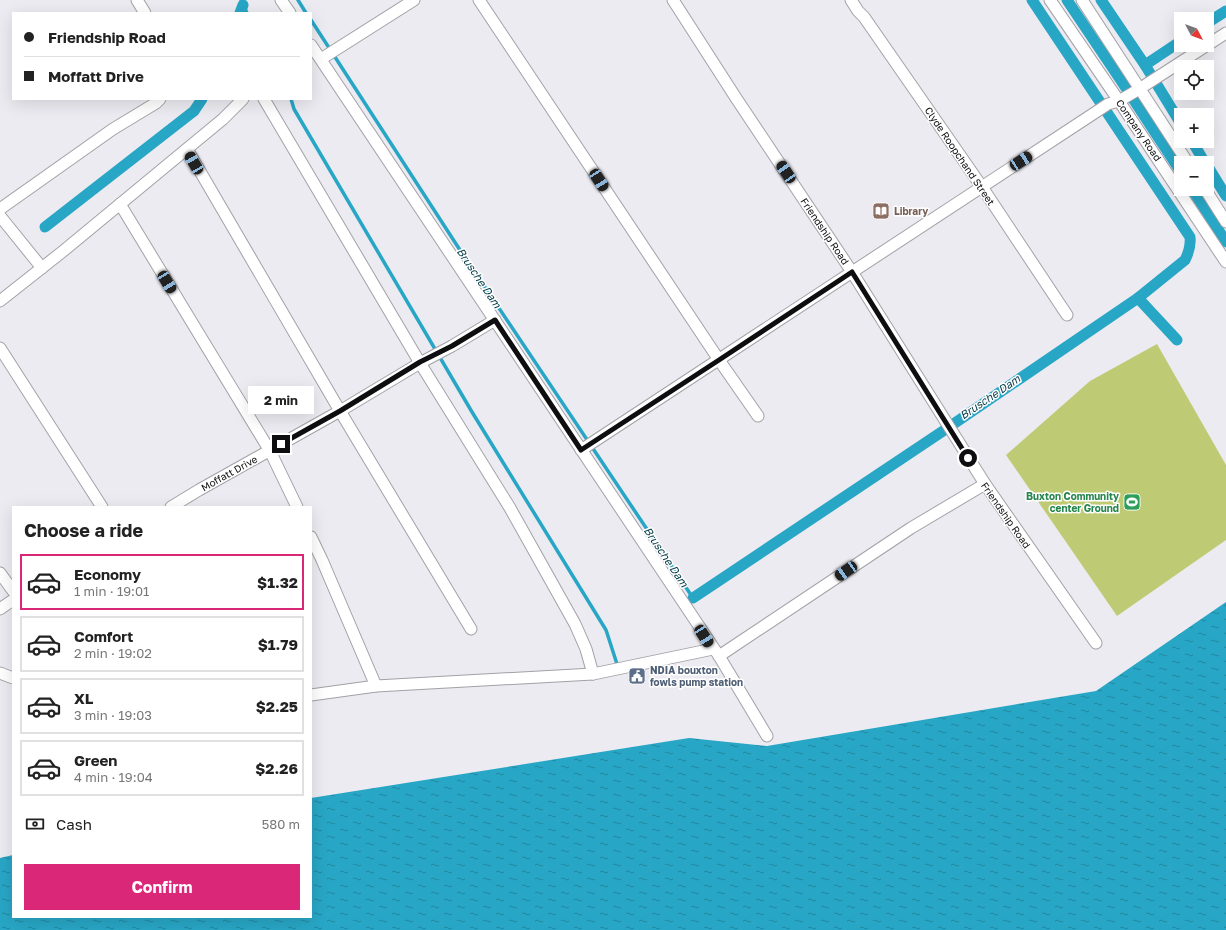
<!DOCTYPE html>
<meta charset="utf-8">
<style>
:root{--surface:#fff;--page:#f6f6f6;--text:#222;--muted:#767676;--line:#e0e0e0;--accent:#db2777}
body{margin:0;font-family:"Golos Text",sans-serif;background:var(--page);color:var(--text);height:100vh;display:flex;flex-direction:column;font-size:15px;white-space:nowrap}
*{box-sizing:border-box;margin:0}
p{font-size:13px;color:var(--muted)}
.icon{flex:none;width:22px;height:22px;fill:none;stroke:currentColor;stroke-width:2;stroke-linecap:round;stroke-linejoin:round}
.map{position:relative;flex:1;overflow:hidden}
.side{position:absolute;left:12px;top:506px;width:300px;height:412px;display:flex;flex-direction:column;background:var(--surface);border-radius:0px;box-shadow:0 4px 16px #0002}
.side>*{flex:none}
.guide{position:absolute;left:12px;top:12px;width:300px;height:88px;border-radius:0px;box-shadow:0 4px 16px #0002;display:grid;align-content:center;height:88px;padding:0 12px;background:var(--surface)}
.needle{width:26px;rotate:131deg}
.buttons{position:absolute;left:1174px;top:12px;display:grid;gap:8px}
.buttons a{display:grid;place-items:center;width:40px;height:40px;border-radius:0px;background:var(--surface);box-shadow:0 4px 16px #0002;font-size:20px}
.end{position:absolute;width:18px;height:18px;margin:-9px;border:5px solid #0e0e10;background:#fff;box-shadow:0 0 0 2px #fff}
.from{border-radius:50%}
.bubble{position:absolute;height:28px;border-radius:0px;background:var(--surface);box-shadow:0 4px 16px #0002;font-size:13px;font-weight:700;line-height:28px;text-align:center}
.car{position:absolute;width:12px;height:24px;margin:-12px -6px;border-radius:5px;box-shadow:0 0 3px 1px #0007;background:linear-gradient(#222 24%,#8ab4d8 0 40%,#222 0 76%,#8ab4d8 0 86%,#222 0)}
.guide b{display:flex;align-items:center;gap:14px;height:38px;font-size:15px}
.guide b+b{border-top:1px solid var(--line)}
.guide i{width:10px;height:10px;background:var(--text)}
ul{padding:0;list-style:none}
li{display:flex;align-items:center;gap:12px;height:56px;margin:0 8px 6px;padding:0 4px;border:2px solid var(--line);border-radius:0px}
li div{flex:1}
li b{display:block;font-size:15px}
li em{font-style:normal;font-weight:700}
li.current{border-color:var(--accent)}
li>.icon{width:36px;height:36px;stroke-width:1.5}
h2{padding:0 12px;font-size:18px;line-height:48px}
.pay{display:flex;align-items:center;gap:10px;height:44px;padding:0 12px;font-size:15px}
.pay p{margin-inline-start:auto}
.action{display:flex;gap:8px;margin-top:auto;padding:8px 12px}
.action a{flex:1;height:46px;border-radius:0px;background:var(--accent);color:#fff;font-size:16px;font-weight:700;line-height:46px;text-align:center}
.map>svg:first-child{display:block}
.garden{fill:#bfcb74}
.water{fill:url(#water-ripples)}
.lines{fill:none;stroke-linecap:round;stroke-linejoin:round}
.stream{stroke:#28a6c5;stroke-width:3.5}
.canal{stroke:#28a6c5;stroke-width:11}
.minor-casing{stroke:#a2a1a6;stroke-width:13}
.minor{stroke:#fff;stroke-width:11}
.route{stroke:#0e0e10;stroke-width:5}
.labels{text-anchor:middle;stroke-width:3;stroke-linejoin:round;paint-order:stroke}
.street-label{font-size:10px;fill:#0e0e10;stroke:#fff}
.education-label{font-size:10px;font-weight:bold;fill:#785e54;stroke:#fff;text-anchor:start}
.leisure-label{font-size:10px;font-weight:bold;fill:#27864d;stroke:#fff;text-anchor:end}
.service-label{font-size:10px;font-weight:bold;fill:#4e5e75;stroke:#fff;text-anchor:start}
.water-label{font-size:11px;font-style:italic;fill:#013947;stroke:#fff}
</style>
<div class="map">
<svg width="1226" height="930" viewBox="0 0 1226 930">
<defs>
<pattern id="water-ripples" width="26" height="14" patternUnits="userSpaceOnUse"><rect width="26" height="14" fill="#28a6c5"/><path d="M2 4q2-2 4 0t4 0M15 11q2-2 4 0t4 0" fill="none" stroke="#21869f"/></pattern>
</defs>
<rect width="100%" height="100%" fill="#ecebf1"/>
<polygon class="garden" points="1157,344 1226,465 1226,540 1117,616 1006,455 1090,381"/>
<polygon class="water" points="1226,602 1226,930 0,930 0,858 13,855 13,917 311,917 311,798 689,738 767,746 1096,691"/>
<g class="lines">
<g class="stream">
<polyline points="241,0 247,13"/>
<polyline points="298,0 306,13"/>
<polyline points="311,20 458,247 693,598"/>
<polyline points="291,99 294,109 472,412 606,630 617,664"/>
</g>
<g class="canal">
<path d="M1032 0 1190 237C1191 246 1189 252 1185 260L1138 298"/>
<polyline points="1067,0 1122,82 1181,172"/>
<polyline points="1101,0 1145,65 1181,124"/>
<polyline points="240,13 243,5"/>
<polyline points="1207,23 1226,11"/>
<polyline points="1145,65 1181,41"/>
<polyline points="1192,141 1205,163"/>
<polyline points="1207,165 1226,196"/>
<polyline points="1192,189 1226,242"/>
<polyline points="45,227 194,111 202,99"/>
<polyline points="693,598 949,427 1138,298 1177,340"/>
</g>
<g class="minor-casing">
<g id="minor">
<polyline points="137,0 145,13"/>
<polyline points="281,0 290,13"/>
<polyline points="479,0 719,360 758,416"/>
<polyline points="673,0 736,98 852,272 985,484 1096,643"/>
<polyline points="851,0 858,11 864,17 982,187 1067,315"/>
<polyline points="1050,0 1119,101 1226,262"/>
<polyline points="1082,0 1188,163"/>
<polyline points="311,45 719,656 911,528 985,484"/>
<polyline points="321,59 414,0"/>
<polyline points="264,99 420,363 510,508 575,624 586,649 593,674"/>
<polyline points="187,149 340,411 471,629"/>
<polyline points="1205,189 1226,222"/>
<polyline points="120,204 270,451 297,507"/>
<polyline points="0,209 113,129 156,103 160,99"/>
<polyline points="0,216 42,268"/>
<polyline points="0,301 62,252 223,119 243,99"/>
<polyline points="0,348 102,507"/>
<polyline points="581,450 1099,110 1108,104 1119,101 1136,91 1226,33"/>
<polyline points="171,507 199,490 340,411 420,363 452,346 495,320"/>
<polyline points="311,537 322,560 376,686"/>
<polyline points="0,573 13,591"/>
<polyline points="0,609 13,600"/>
<polyline points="719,656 767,736"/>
<polyline points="0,673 13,678"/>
<polyline points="311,695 376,686 593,674 713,649"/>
</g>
</g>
<use href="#minor" class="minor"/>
</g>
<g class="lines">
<polyline class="route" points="281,444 340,411 420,362 452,346 495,320 581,450 719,360 852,272 968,458"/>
</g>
<defs>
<g id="library-square" transform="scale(0.9)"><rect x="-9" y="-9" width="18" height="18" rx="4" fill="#8d6e63" stroke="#fff"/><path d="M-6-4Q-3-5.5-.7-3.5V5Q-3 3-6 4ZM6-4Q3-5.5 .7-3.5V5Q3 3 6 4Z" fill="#fff"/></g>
<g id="stadium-square" transform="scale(0.9)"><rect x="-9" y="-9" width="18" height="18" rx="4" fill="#2e9e5b" stroke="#fff"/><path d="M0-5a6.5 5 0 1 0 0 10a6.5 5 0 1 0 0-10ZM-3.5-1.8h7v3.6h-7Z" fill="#fff"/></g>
<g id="civic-square" transform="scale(0.9)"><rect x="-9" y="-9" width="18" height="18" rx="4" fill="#5c6f8a" stroke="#fff"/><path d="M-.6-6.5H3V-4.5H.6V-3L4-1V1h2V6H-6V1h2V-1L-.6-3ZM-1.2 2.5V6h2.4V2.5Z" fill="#fff"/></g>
</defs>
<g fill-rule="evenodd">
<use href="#library-square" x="881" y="211"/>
<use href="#stadium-square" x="1132" y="502"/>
<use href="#civic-square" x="637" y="676"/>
</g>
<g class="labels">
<g class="street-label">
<text transform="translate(1139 130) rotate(56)" y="4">Company Road</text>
<text transform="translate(960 156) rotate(56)" y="4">Clyde Roopchand Street</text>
<text transform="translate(825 231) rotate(56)" y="4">Friendship Road</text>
<text transform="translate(229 473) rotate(-29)" y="4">Moffatt Drive</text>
<text transform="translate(1006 515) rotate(55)" y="4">Friendship Road</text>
</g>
<g class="education-label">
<text x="894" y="215">Library</text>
</g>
<g class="leisure-label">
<text x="1119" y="500">Buxton Community<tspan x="1119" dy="12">center Ground</tspan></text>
</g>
<g class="service-label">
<text x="650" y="674">NDIA bouxton<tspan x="650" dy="12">fowls pump station</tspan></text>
</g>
<g class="water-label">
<text transform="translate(479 278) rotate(56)" y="4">Brusche Dam</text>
<text transform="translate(990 397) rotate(-34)" y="4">Brusche Dam</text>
<text transform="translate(666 557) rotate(56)" y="4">Brusche Dam</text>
</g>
</g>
</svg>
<div class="buttons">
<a><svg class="needle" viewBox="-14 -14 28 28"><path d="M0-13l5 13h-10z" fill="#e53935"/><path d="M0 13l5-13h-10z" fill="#767676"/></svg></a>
<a><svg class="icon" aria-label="locate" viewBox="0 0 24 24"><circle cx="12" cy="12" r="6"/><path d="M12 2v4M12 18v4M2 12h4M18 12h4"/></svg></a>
<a>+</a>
<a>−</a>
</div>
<i class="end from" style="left:968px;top:458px"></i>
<i class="end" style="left:281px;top:444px"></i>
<div class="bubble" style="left:248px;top:386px;width:66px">2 min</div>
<i class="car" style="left:1021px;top:161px;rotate:57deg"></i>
<i class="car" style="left:194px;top:163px;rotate:330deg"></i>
<i class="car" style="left:786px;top:172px;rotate:326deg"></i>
<i class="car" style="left:599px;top:180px;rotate:147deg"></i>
<i class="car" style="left:167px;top:282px;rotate:149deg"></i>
<i class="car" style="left:846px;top:571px;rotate:236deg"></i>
<i class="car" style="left:704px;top:636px;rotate:147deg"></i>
<div class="guide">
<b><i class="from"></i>Friendship Road</b>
<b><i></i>Moffatt Drive</b>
</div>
<section class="side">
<h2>Choose a ride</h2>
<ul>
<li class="current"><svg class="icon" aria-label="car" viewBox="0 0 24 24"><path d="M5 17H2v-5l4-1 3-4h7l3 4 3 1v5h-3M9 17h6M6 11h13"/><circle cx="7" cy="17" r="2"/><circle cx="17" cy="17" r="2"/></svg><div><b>Economy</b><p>1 min · 19:01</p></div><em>$1.32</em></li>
<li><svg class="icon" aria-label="car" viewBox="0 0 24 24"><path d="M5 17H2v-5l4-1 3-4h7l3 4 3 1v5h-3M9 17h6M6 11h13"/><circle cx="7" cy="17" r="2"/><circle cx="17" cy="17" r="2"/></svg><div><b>Comfort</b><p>2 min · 19:02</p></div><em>$1.79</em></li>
<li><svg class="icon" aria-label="car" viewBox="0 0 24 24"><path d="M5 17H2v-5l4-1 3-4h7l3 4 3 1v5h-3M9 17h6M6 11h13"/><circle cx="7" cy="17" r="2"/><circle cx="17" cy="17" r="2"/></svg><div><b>XL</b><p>3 min · 19:03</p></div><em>$2.25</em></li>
<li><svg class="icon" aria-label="car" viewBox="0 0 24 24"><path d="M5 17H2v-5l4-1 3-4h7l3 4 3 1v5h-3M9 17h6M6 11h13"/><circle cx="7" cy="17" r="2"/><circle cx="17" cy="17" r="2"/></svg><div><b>Green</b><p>4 min · 19:04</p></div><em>$2.26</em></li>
</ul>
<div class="pay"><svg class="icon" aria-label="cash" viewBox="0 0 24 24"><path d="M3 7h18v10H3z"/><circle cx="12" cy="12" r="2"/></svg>Cash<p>580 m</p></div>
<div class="action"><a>Confirm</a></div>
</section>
</div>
